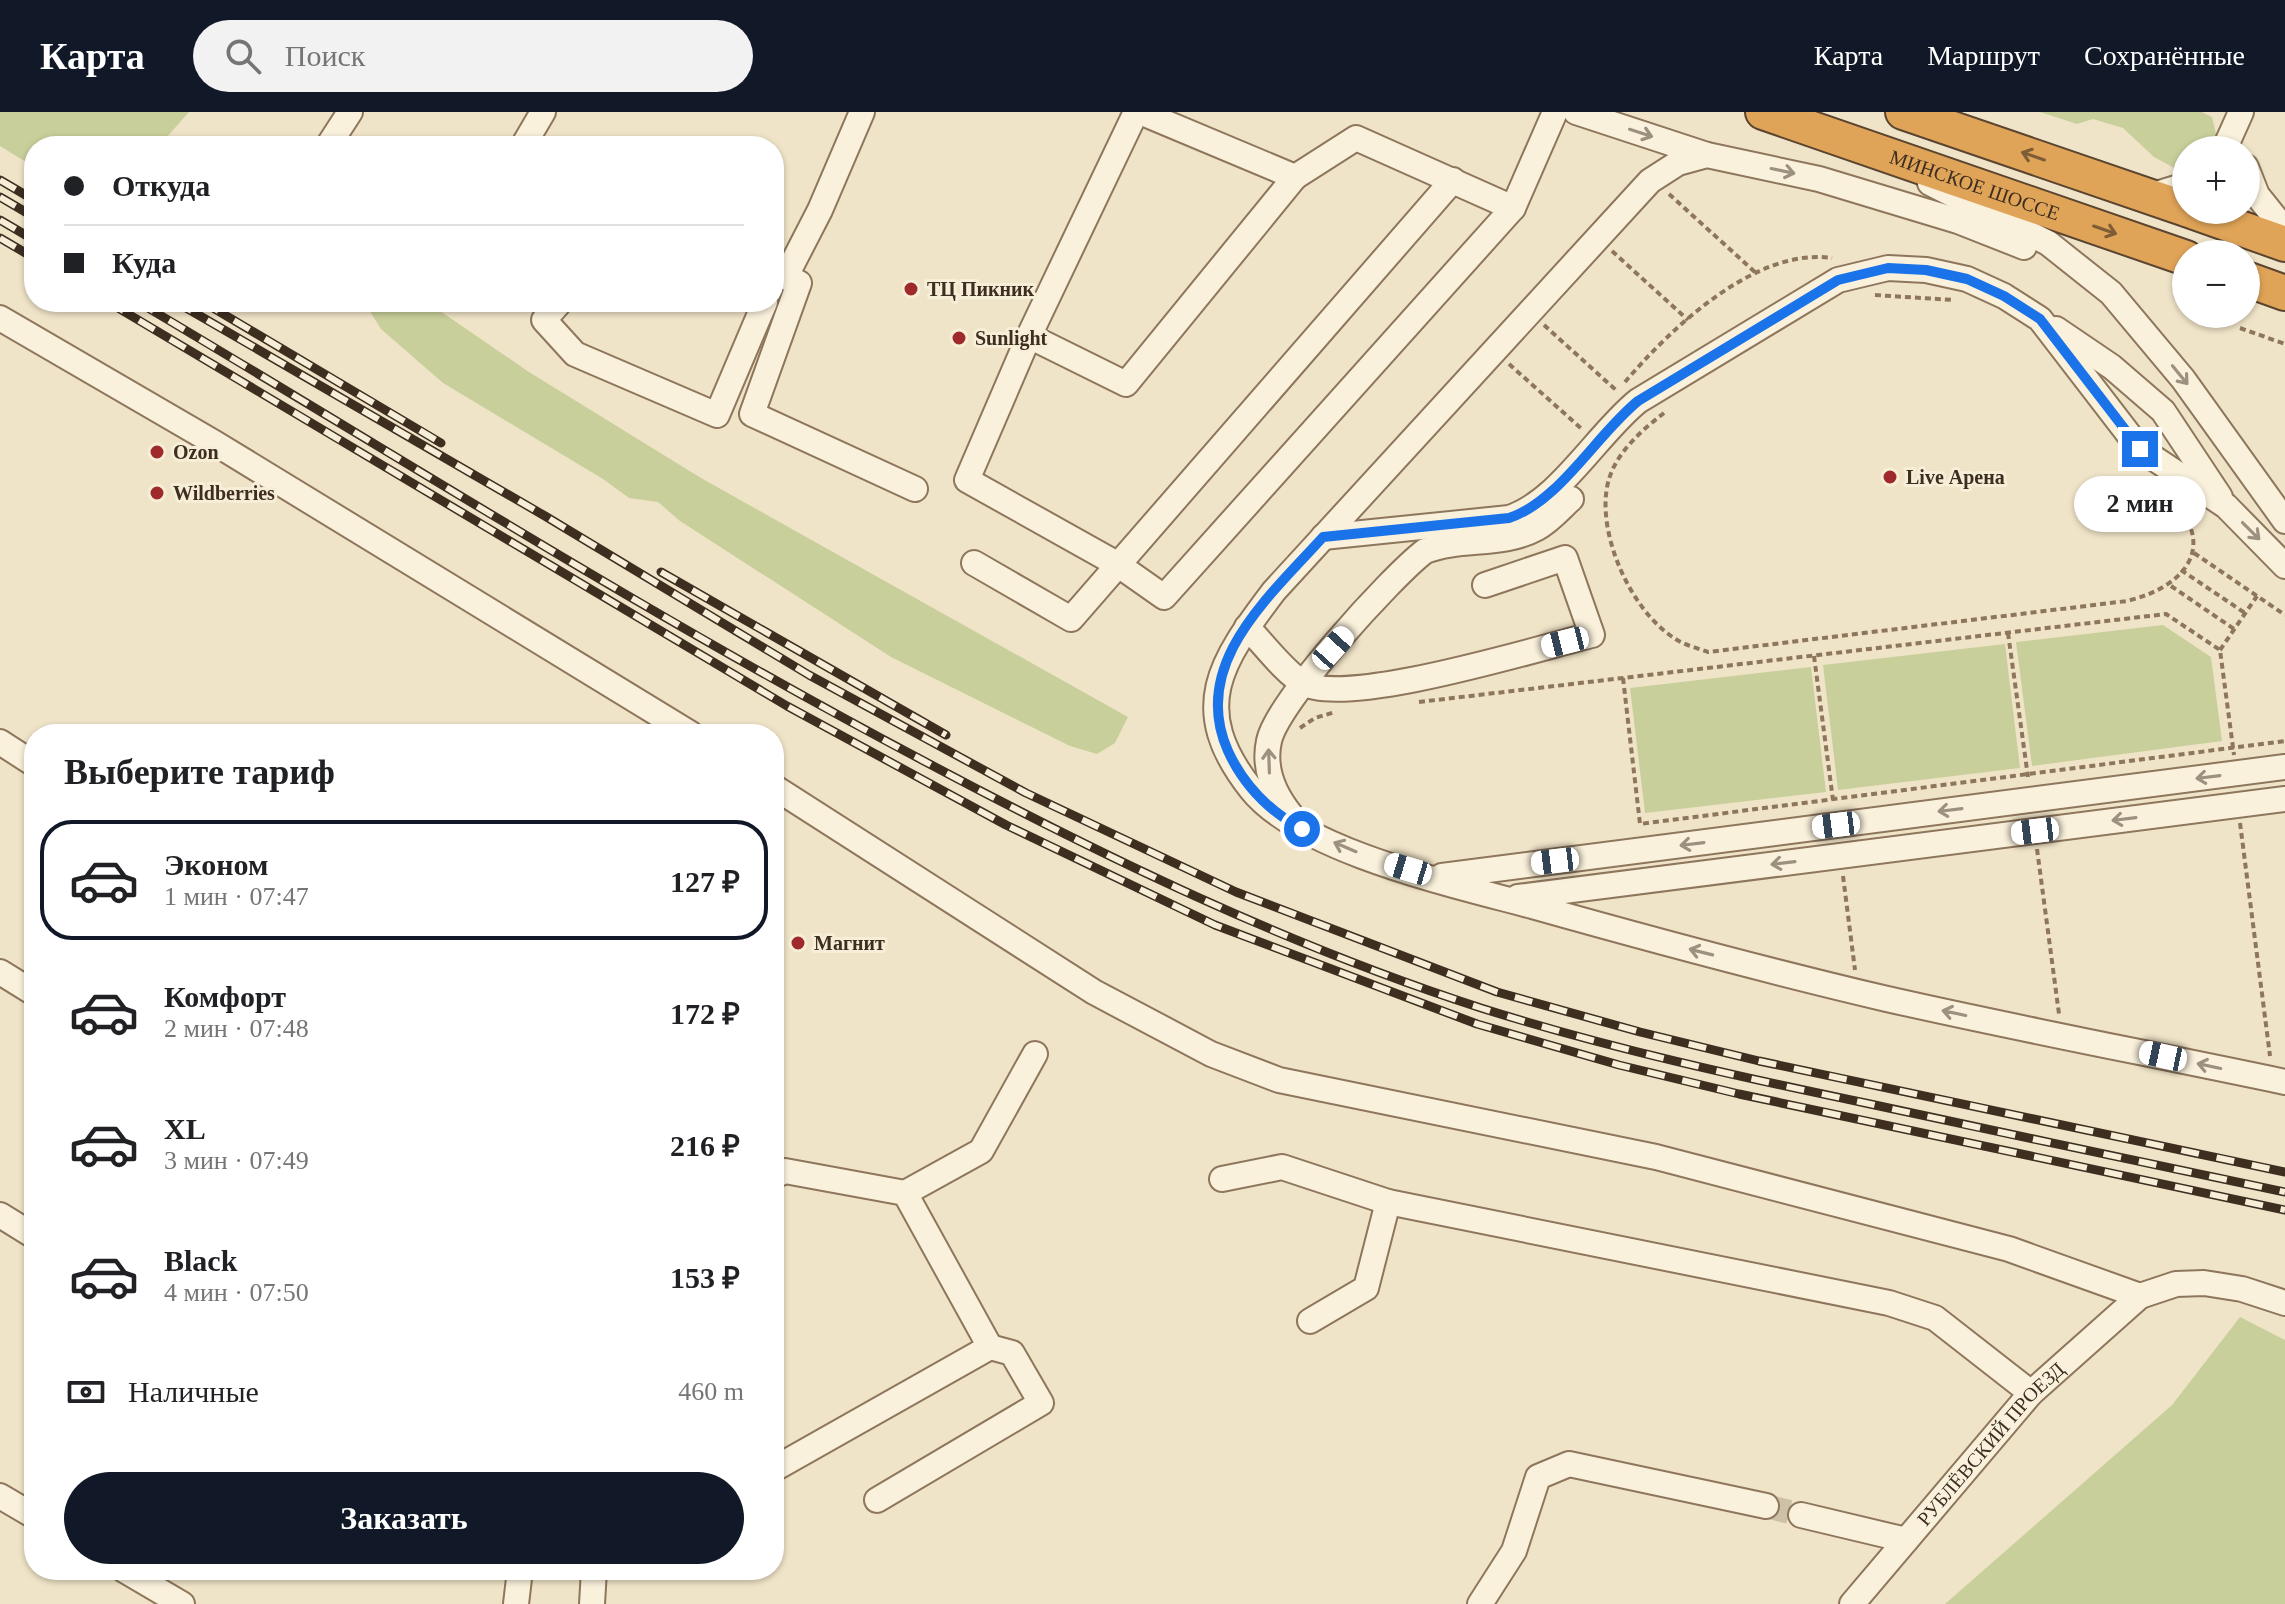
<!DOCTYPE html>
<html lang="ru">
<meta charset="utf-8">
<style>
:root{--surface:#fff;--page:#f2f2f2;--text:#202124;--muted:#757577;--line:#e0e0e0;--accent:#111827}
body{margin:0;font-family:Georgia,serif;background:var(--page);color:var(--text);height:100vh;display:flex;flex-direction:column;font-size:30px;white-space:nowrap}
*{box-sizing:border-box;margin:0}
p{font-size:26px;color:var(--muted)}
.icon{flex:none;width:44px;height:44px;fill:none;stroke:currentColor;stroke-width:2;stroke-linecap:round;stroke-linejoin:round}
.map{position:relative;flex:1;overflow:hidden}
.side{position:absolute;left:24px;top:612px;width:760px;height:856px;display:flex;flex-direction:column;background:var(--surface);border-radius:32px;box-shadow:0 2px 6px #0004}
.side>*{flex:none}
.guide{position:absolute;left:24px;top:24px;width:760px;height:176px;border-radius:32px;box-shadow:0 2px 6px #0004;display:grid;align-content:center;height:176px;padding:0 40px;background:var(--surface)}
.buttons{position:absolute;left:2172px;top:24px;display:grid;gap:16px}
.buttons a{display:grid;place-items:center;width:88px;height:88px;border-radius:50%;background:var(--surface);box-shadow:0 2px 6px #0004;font-size:40px}
.end{position:absolute;width:36px;height:36px;margin:-18px;border:10px solid #1a73e8;background:#fff;box-shadow:0 0 0 4px #fff}
.from{border-radius:50%}
.bubble{position:absolute;height:56px;border-radius:28px;background:var(--surface);box-shadow:0 2px 6px #0004;font-size:26px;font-weight:700;line-height:56px;text-align:center}
.car{position:absolute;width:24px;height:48px;margin:-24px -12px;border-radius:10px;box-shadow:0 0 6px 2px #0007;background:linear-gradient(#fff 24%,#345 0 40%,#fff 0 76%,#345 0 86%,#fff 0)}
.guide b{display:flex;align-items:center;gap:28px;height:76px;font-size:30px}
.guide b+b{border-top:2px solid var(--line)}
.guide i{width:20px;height:20px;background:var(--text)}
ul{padding:0;list-style:none}
li{display:flex;align-items:center;gap:24px;height:120px;margin:0 16px 12px;padding:0 24px;border:4px solid transparent;border-radius:32px}
li div{flex:1}
li b{display:block;font-size:30px}
li em{font-style:normal;font-weight:700}
li.on{border-color:var(--accent)}
li>.icon{width:72px;height:72px;stroke-width:1.5}
h2{padding:0 40px;font-size:36px;line-height:96px}
.pay{display:flex;align-items:center;gap:20px;height:88px;padding:0 40px;font-size:30px}
.pay p{margin-inline-start:auto}
.primary-button{display:flex;gap:16px;margin-top:auto;padding:16px 40px}
.primary-button a{flex:1;height:92px;border-radius:48px;background:var(--accent);color:#fff;font-size:32px;font-weight:700;line-height:92px;text-align:center}
header{display:flex;align-items:center;gap:48px;box-sizing:border-box;height:112px;padding:0 40px;background:var(--accent);color:#fff}
header strong{font-size:38px}
nav{display:flex;gap:44px;margin-inline-start:auto;font-size:28px}
.search{width:560px;height:72px;background:var(--page);display:flex;align-items:center;gap:20px;box-sizing:border-box;padding:0 28px;border-radius:44px;color:var(--muted);font-size:30px}
.map>svg:first-child{display:block}
.green{fill:#c9cf9b}
.lines{fill:none;stroke-linecap:round;stroke-linejoin:round}
.minor-tunnel{stroke:#ccc0a6;stroke-width:24;stroke-dasharray:24 12;stroke-linecap:butt}
.minor-casing{stroke:#8d765c;stroke-width:28}
.highway-casing{stroke:#5b4430;stroke-width:38}
.path{stroke:#8d765c;stroke-width:4;stroke-dasharray:6 4;stroke-linecap:butt}
.minor{stroke:#faf1dc;stroke-width:24}
.highway{stroke:#e0a458;stroke-width:34}
.rail-casing{stroke:#3d2e20;stroke-width:9}
.rail{stroke:#f7eed8;stroke-width:6;stroke-dasharray:18;stroke-linecap:butt}
.oneway{stroke:#9c907e}
.oneway2{stroke:#7e5d36}
.route{stroke:#1a73e8;stroke-width:10}
.poi-dot{fill:#9e2a2b;stroke:#f7eed8;stroke-width:3}
.labels{text-anchor:middle;stroke-width:6;stroke-linejoin:round;paint-order:stroke}
.street-label{font-size:20px;fill:#3d2e20;stroke:#f7eed8}
.poi-label{font-size:20px;font-weight:bold;fill:#3d2e20;stroke:#f7eed8;text-anchor:start}
</style>
<header>
<strong>Карта</strong>
<div class="search"><svg class="icon" aria-label="search" viewBox="0 0 24 24"><circle cx="10" cy="10" r="6"/><path d="M15 15l6 6"/></svg>Поиск</div>
<nav><a>Карта</a><a>Маршрут</a><a>Сохранённые</a></nav>
</header>
<div class="map">
<svg width="2285" height="1492" viewBox="0 0 2285 1492">
<rect width="100%" height="100%" fill="#f0e4c8"/>
<g class="green">
<polygon points="0,0 189,0 159,34 34,34 34,55 0,34"/>
<polygon points="2040,0 2202,0 2212,5 2217,26 2212,38 2186,38 2186,57 2178,58 2154,45 2123,16 2093,7 2077,12"/>
<polygon points="364,190 427,190 529,260 701,366 1128,605 1115,631 1097,642 1070,634 891,545 680,409 658,390 629,386 603,367 443,271 381,217"/>
<polygon points="2163,513 2211,545 2222,629 2032,654 2016,530"/>
<polygon points="2005,532 2020,656 1838,678 1823,553"/>
<polygon points="1811,555 1826,680 1645,701 1630,576"/>
<polygon points="2240,1205 2285,1228 2285,1492 1945,1492 2172,1293"/>
</g>
<g class="lines">
<polyline class="minor-tunnel" points="1766,1394 1801,1403"/>
<g class="minor-casing">
<g id="minor">
<polyline points="1136,0 1029,224 967,368 1117,452 1164,485 1513,96 1555,0"/>
<polyline points="1576,0 1707,43 1819,67 1958,109 2024,135"/>
<polyline points="328,34 350,0"/>
<polyline points="523,34 543,0"/>
<polyline points="2224,38 2241,0"/>
<path d="M1707 43 1678 51 1650 69 1274 479C1221 549 1187 596 1251 677 1300 739 1455 773 1532 794 1649 827 1768 859 1887 887 2019 917 2152 942 2285 970"/>
<polyline points="2246,55 2257,83 2285,118"/>
<polyline points="1295,65 1356,26 1513,96"/>
<polyline points="1930,71 2048,131 2111,181 2183,267 2285,409"/>
<polyline points="2150,84 2186,73"/>
<polyline points="774,160 799,171 752,302 915,377"/>
<polyline points="786,164 820,98 862,0"/>
<polyline points="560,190 544,208 575,242 717,303 765,190"/>
<polyline points="0,206 213,330 691,622"/>
<polyline points="2056,217 2112,255 2163,299 2220,385"/>
<polyline points="1029,224 1126,272 1295,65 1140,0"/>
<path d="M1323 425 1509 406C1559 390 1597 322 1638 289L1838 168 1888 156 1926 158 1967 167 2004 184 2040 207 2140 337 2226 394 2285 454"/>
<polyline points="974,451 1071,507 1453,68"/>
<path d="M1247 515C1262 530 1285 561 1303 571 1345 596 1539 536 1592 523L1565 446 1485 473"/>
<polyline points="0,630 34,652"/>
<polyline points="774,675 1094,880 1211,942 1279,968 1656,1045 2009,1137 2140,1184 2176,1172 2204,1171 2242,1177 2285,1191"/>
<path d="M1291 703C1274 682 1263 656 1269 629 1277 590 1392 464 1425 439 1461 425 1503 435 1537 416 1550 409 1560 397 1571 387"/>
<polyline points="1442,764 2285,655"/>
<polyline points="1518,785 2285,687"/>
<polyline points="0,860 34,881"/>
<polyline points="774,1064 785,1059 905,1081 990,1235"/>
<polyline points="1222,1067 1282,1055 1388,1090 1889,1191 1935,1206 2031,1281"/>
<polyline points="905,1081 981,1039 1035,942"/>
<polyline points="0,1103 34,1124"/>
<polyline points="1310,1209 1366,1176 1388,1090"/>
<polyline points="774,1357 990,1235 1012,1241 1041,1291 877,1388"/>
<polyline points="0,1384 34,1404"/>
<polyline points="1801,1403 1906,1428"/>
<polyline points="124,1458 182,1492"/>
<polyline points="516,1492 520,1458"/>
<polyline points="592,1492 594,1458"/>
<polyline points="1480,1492 1514,1439 1538,1365 1569,1352 1766,1394"/>
<path id="s1" d="M1852 1492 2031 1281 2140 1184"/>
</g>
</g>
<g class="highway-casing">
<g id="highway">
<path id="s2" d="M1763 0 2186 146"/>
<polyline points="1903,0 2186,97"/>
<polyline points="2189,98 2285,132"/>
<polyline points="2246,167 2285,181"/>
</g>
</g>
<g class="path">
<polyline points="1669,82 1756,161"/>
<polyline points="1612,139 1688,208"/>
<polyline points="1875,183 1954,188"/>
<polyline points="1544,213 1617,279"/>
<polyline points="2240,216 2285,232"/>
<polyline points="1509,252 1583,318"/>
<path d="M1625 270C1671 216 1756 135 1832 146"/>
<path d="M1664 301C1642 318 1617 340 1609 367 1594 417 1630 498 1674 526 1684 533 1697 536 1708 540L2127 489C2185 475 2220 434 2168 383"/>
<polyline points="2194,441 2285,503"/>
<polyline points="2181,458 2245,501"/>
<polyline points="2171,474 2234,517"/>
<polyline points="2008,521 2028,665"/>
<polyline points="2220,538 2257,484"/>
<polyline points="1814,544 1833,688"/>
<polyline points="1623,566 1640,712 2285,629"/>
<polyline points="1419,590 2166,502 2220,538 2234,643"/>
<polyline points="1300,616 1315,606 1335,600"/>
<polyline points="2240,711 2270,944"/>
<polyline points="2037,737 2059,902"/>
<polyline points="1843,764 1855,858"/>
</g>
<use href="#minor" class="minor"/>
<use href="#highway" class="highway"/>
<g class="rail-casing">
<g id="rail">
<polyline points="0,68 34,88"/>
<polyline points="0,85 34,105"/>
<polyline points="0,108 34,128"/>
<polyline points="0,126 34,146"/>
<polyline points="108,190 787,594 1006,713 1215,813 1477,912 1619,953 1739,982 2285,1098"/>
<path d="M138 190C398 344 654 507 922 648 1102 744 1286 833 1481 896 1608 936 1740 965 1870 992 2008 1022 2147 1051 2285 1080"/>
<polyline points="176,190 545,404 809,563 1026,681 1236,780 1497,880 1640,920 1759,949 2285,1060"/>
<polyline points="203,190 441,331"/>
<polyline points="661,460 946,623"/>
</g>
</g>
<use href="#rail" class="rail"/>
</g>
<defs><path id="oneway-shaft" d="M-6 0H5M1.5-3L5.5 0L1.5 3" fill="none" stroke-width="1.6" stroke-linecap="round" stroke-linejoin="round" transform="scale(2)"/></defs>
<g class="oneway">
<use href="#oneway-shaft" transform="translate(1641 21) rotate(18)"/>
<use href="#oneway-shaft" transform="translate(1783 59) rotate(12)"/>
<use href="#oneway-shaft" transform="translate(2180 263) rotate(51)"/>
<use href="#oneway-shaft" transform="translate(2251 419) rotate(45)"/>
<use href="#oneway-shaft" transform="translate(1269 649) rotate(-92)"/>
<use href="#oneway-shaft" transform="translate(2208 665) rotate(173)"/>
<use href="#oneway-shaft" transform="translate(1950 698) rotate(173)"/>
<use href="#oneway-shaft" transform="translate(2124 707) rotate(173)"/>
<use href="#oneway-shaft" transform="translate(1692 732) rotate(173)"/>
<use href="#oneway-shaft" transform="translate(1345 735) rotate(-157)"/>
<use href="#oneway-shaft" transform="translate(1783 751) rotate(173)"/>
<use href="#oneway-shaft" transform="translate(1701 840) rotate(-166)"/>
<use href="#oneway-shaft" transform="translate(1954 901) rotate(-168)"/>
<use href="#oneway-shaft" transform="translate(2209 954) rotate(-168)"/>
</g>
<g class="oneway2">
<use href="#oneway-shaft" transform="translate(2033 44) rotate(-161)"/>
<use href="#oneway-shaft" transform="translate(2105 118) rotate(19)"/>
</g>
<g class="lines">
<path class="route" d="M1302 717C1269 699 1244 674 1228 639 1189 552 1270 484 1323 425L1509 406C1559 390 1597 322 1638 289L1838 168 1888 156 1926 158 1967 167 2004 184 2040 207 2140 337"/>
</g>
<g class="poi-dot">
<circle cx="911" cy="177" r="8"/>
<circle cx="959" cy="226" r="8"/>
<circle cx="157" cy="340" r="8"/>
<circle cx="1890" cy="365" r="8"/>
<circle cx="157" cy="381" r="8"/>
<circle cx="798" cy="831" r="8"/>
</g>
<g class="labels">
<g class="street-label">
<text dy="7" stroke="none"><textPath href="#s2" startOffset="224">МИНСКОЕ ШОССЕ</textPath></text>
<text dy="7" stroke="none"><textPath href="#s1" startOffset="212">РУБЛЁВСКИЙ ПРОЕЗД</textPath></text>
</g>
<g class="poi-label">
<text x="927" y="184">ТЦ Пикник</text>
<text x="975" y="233">Sunlight</text>
<text x="173" y="347">Ozon</text>
<text x="1906" y="372">Live Арена</text>
<text x="173" y="388">Wildberries</text>
<text x="814" y="838">Магнит</text>
</g>
</g>
</svg>
<div class="buttons">
<a>+</a>
<a>−</a>
</div>
<i class="end from" style="left:1302px;top:717px"></i>
<i class="end" style="left:2140px;top:337px"></i>
<div class="bubble" style="left:2074px;top:364px;width:132px">2 мин</div>
<i class="car" style="left:1565px;top:530px;rotate:256deg"></i>
<i class="car" style="left:1333px;top:536px;rotate:42deg"></i>
<i class="car" style="left:1836px;top:713px;rotate:263deg"></i>
<i class="car" style="left:2035px;top:719px;rotate:263deg"></i>
<i class="car" style="left:1555px;top:749px;rotate:263deg"></i>
<i class="car" style="left:1408px;top:757px;rotate:287deg"></i>
<i class="car" style="left:2163px;top:944px;rotate:282deg"></i>
<div class="guide">
<b><i class="from"></i>Откуда</b>
<b><i></i>Куда</b>
</div>
<section class="side">
<h2>Выберите тариф</h2>
<ul>
<li class="on"><svg class="icon" aria-label="car" viewBox="0 0 24 24"><path d="M5 17H2v-5l4-1 3-4h7l3 4 3 1v5h-3M9 17h6M6 11h13"/><circle cx="7" cy="17" r="2"/><circle cx="17" cy="17" r="2"/></svg><div><b>Эконом</b><p>1 мин · 07:47</p></div><em>127 ₽</em></li>
<li><svg class="icon" aria-label="car" viewBox="0 0 24 24"><path d="M5 17H2v-5l4-1 3-4h7l3 4 3 1v5h-3M9 17h6M6 11h13"/><circle cx="7" cy="17" r="2"/><circle cx="17" cy="17" r="2"/></svg><div><b>Комфорт</b><p>2 мин · 07:48</p></div><em>172 ₽</em></li>
<li><svg class="icon" aria-label="car" viewBox="0 0 24 24"><path d="M5 17H2v-5l4-1 3-4h7l3 4 3 1v5h-3M9 17h6M6 11h13"/><circle cx="7" cy="17" r="2"/><circle cx="17" cy="17" r="2"/></svg><div><b>XL</b><p>3 мин · 07:49</p></div><em>216 ₽</em></li>
<li><svg class="icon" aria-label="car" viewBox="0 0 24 24"><path d="M5 17H2v-5l4-1 3-4h7l3 4 3 1v5h-3M9 17h6M6 11h13"/><circle cx="7" cy="17" r="2"/><circle cx="17" cy="17" r="2"/></svg><div><b>Black</b><p>4 мин · 07:50</p></div><em>153 ₽</em></li>
</ul>
<div class="pay"><svg class="icon" aria-label="cash" viewBox="0 0 24 24"><path d="M3 7h18v10H3z"/><circle cx="12" cy="12" r="2"/></svg>Наличные<p>460 m</p></div>
<div class="primary-button"><a>Заказать</a></div>
</section>
</div>
